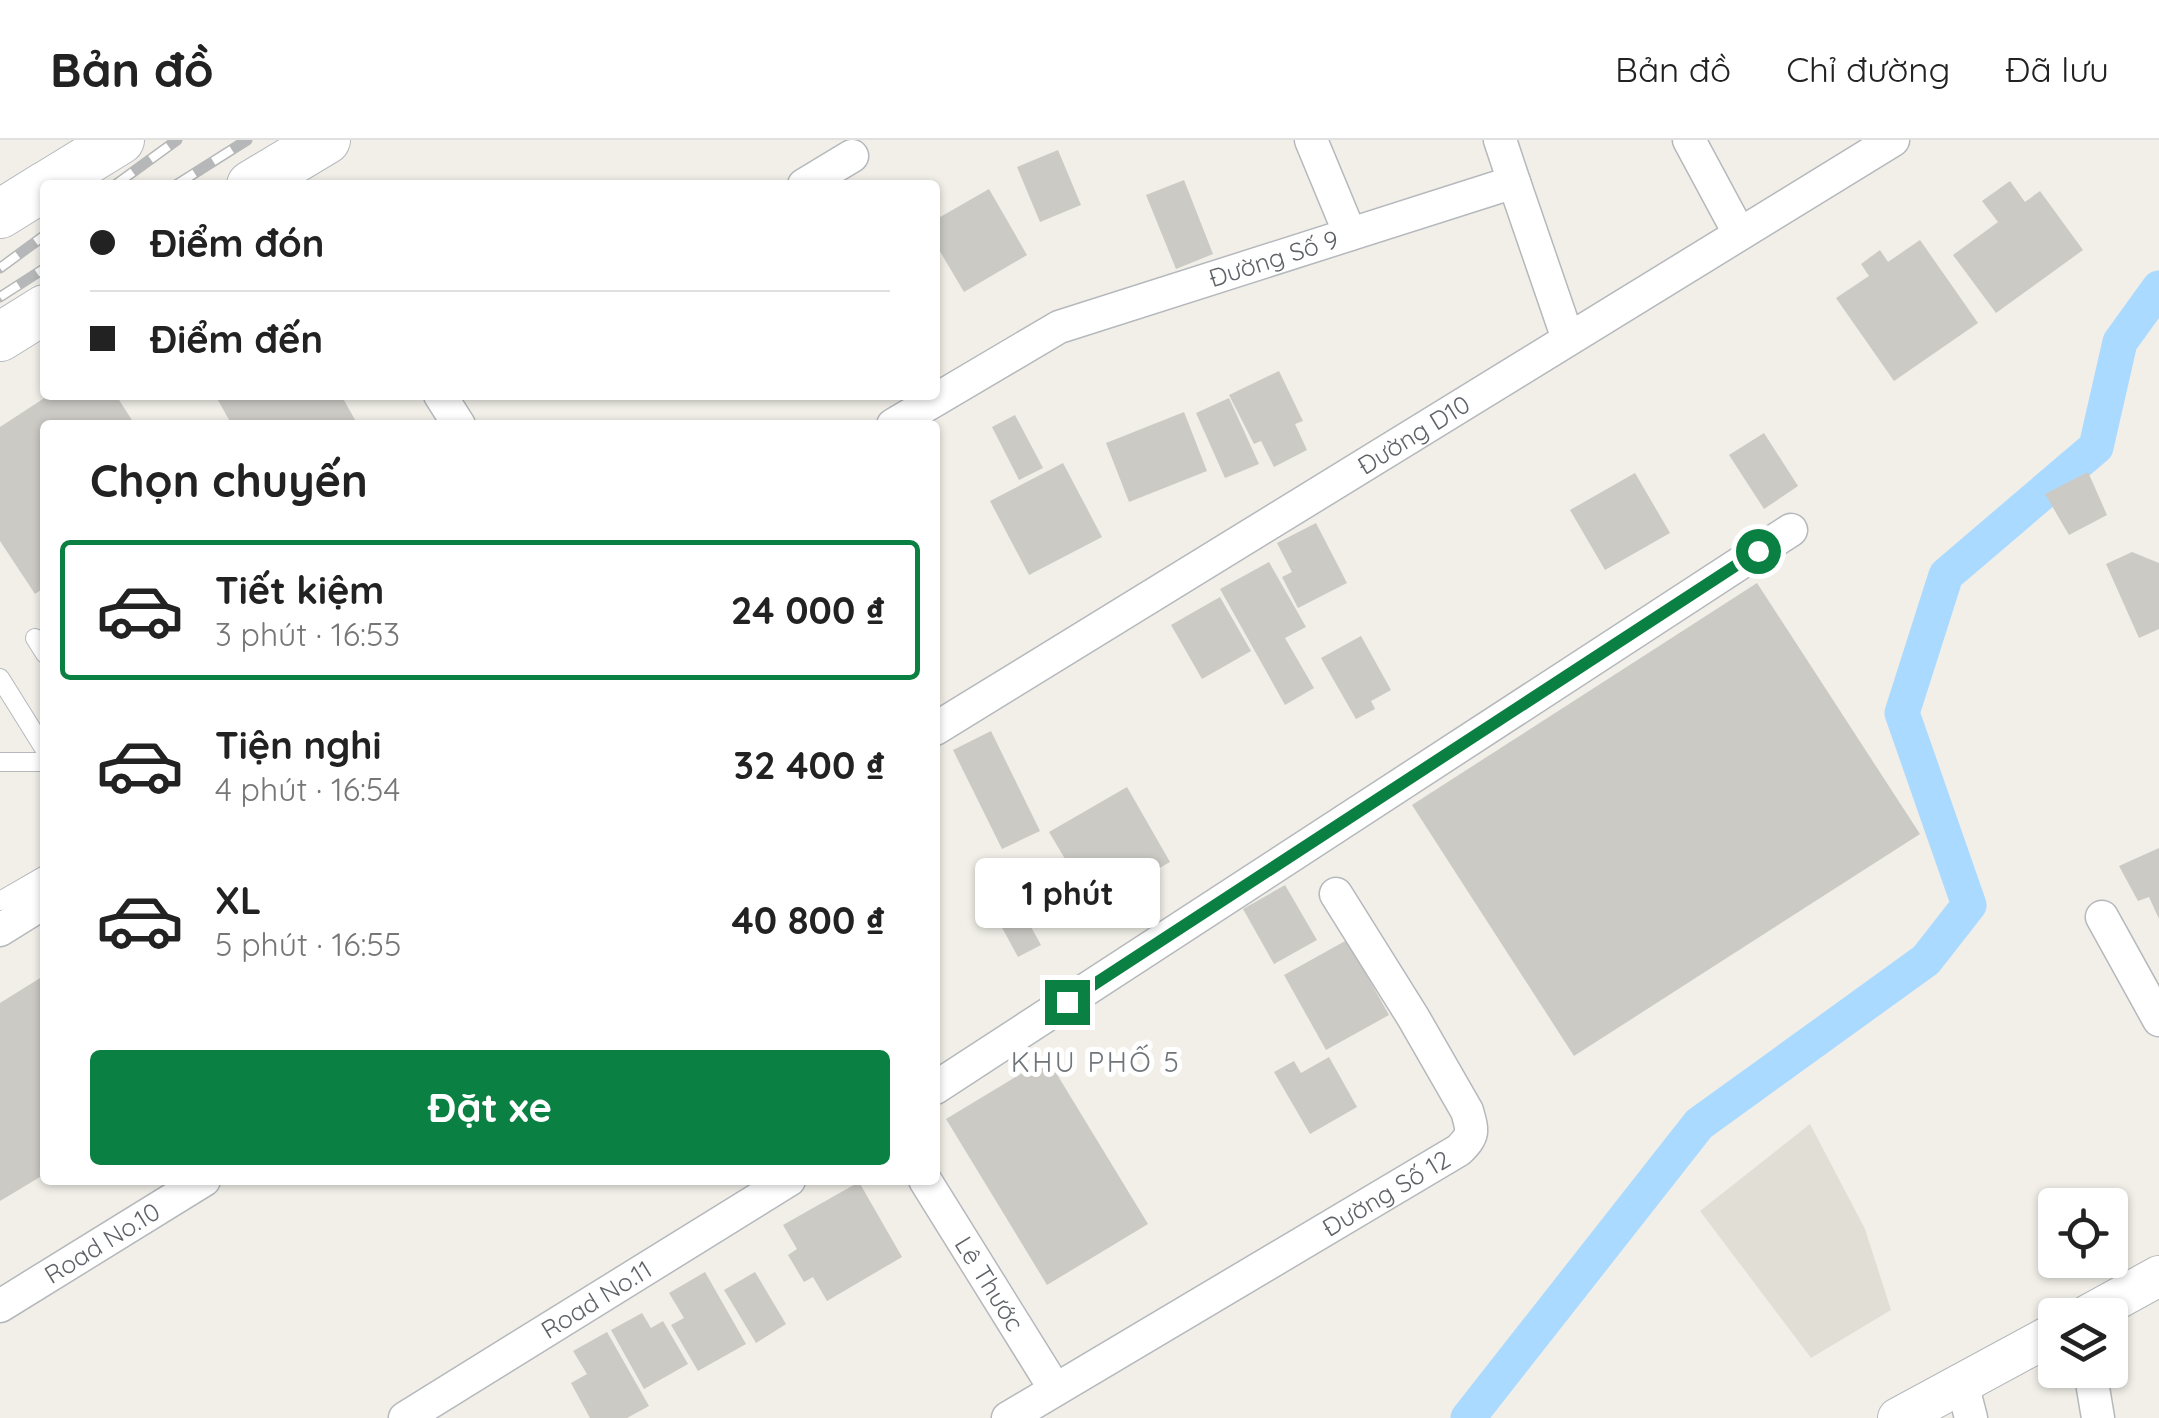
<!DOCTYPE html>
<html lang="vi">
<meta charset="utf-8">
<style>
:root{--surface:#fff;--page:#f6f6f6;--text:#222;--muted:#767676;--line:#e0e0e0;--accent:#0b8043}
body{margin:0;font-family:Quicksand,sans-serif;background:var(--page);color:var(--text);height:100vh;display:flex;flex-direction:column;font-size:38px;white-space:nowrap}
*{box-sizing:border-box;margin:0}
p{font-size:32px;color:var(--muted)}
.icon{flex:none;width:55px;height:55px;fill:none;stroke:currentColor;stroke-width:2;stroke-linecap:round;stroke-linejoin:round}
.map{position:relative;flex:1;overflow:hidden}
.details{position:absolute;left:40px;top:280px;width:900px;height:765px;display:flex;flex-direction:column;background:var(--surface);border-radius:10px;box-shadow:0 2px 8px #0004}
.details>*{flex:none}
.top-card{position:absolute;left:40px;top:40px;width:900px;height:220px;border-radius:10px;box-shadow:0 2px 8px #0004;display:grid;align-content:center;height:220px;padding:0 50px;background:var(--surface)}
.controls{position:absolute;left:2038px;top:1048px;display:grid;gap:20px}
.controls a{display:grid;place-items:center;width:90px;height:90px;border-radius:10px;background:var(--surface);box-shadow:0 2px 8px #0004;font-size:50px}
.end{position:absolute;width:45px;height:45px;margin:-22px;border:12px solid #0b8043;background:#fff;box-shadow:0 0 0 5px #fff}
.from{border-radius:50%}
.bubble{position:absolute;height:70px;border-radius:10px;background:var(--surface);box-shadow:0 2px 8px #0004;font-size:32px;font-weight:700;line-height:70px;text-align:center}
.top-card b{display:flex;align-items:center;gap:35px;height:95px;font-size:38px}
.top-card b+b{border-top:2px solid var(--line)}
.top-card i{width:25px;height:25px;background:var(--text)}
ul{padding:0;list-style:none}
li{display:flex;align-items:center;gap:30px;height:140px;margin:0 20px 15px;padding:0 30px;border:5px solid transparent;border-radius:10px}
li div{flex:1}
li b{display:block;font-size:38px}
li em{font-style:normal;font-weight:700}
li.on{border-color:var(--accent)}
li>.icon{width:90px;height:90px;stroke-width:1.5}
h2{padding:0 50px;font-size:45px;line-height:120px}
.cta{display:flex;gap:20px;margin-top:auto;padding:20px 50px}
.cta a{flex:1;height:115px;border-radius:10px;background:var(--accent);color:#fff;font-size:40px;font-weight:700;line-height:115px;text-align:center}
header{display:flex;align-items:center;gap:60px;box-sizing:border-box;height:140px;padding:0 50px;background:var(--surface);border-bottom:2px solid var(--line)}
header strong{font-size:48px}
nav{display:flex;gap:55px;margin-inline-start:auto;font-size:35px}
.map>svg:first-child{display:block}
.education{fill:#e1ded6}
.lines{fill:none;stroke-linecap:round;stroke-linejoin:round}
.canal{stroke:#aadaff;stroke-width:35}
.building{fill:#cccac5}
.service-casing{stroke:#b5b8bc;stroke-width:20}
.minor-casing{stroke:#b5b8bc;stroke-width:35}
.tertiary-casing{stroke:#b5b8bc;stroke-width:42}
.secondary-casing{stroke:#b6babf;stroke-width:50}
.service{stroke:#fff;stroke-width:18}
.minor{stroke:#fff;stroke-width:32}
.tertiary{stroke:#fff;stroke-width:40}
.secondary{stroke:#fff;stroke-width:48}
.rail-casing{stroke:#b6b7b8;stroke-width:11}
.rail{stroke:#fff;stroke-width:8;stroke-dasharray:22;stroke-linecap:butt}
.route{stroke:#0b8043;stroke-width:12}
.labels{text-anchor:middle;stroke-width:10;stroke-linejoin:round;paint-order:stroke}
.street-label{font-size:25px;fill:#5f6368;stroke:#fff}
.neighbourhood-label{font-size:28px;letter-spacing:2.5px;fill:#70757a;stroke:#fff}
</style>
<header>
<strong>Bản đồ</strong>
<nav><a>Bản đồ</a><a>Chỉ đường</a><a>Đã lưu</a></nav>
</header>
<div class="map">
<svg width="2159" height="1278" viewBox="0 0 2159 1278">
<rect width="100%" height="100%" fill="#f1efe8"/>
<polygon class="education" points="1810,984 1865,1089 1891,1170 1811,1218 1700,1071"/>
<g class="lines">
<polyline class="canal" points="1468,1278 1699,984 1926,820 1969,765 1902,573 1946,435 2096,307 2120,202 2159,148"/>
</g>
<g class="building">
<polygon points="1058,10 1081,65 1040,82 1017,27"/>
<polygon points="1184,40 1213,114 1176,129 1146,55"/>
<polygon points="2010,41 2025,62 2040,51 2083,110 1996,173 1953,115 1998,82 1982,61"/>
<polygon points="989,49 1027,115 964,152 935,103 935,80"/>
<polygon points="1920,100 1978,183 1894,241 1836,158 1869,136 1861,124 1880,110 1888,122"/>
<polygon points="1279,231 1303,281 1295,284 1307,310 1274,327 1261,301 1254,304 1229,255"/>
<polygon points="49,255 116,255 135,285 45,285 45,447 35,454 0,401 0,287"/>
<polygon points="215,255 341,255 358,285 232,285"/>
<polygon points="1229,258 1259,324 1225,338 1196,273"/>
<polygon points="1184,272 1207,331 1129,362 1106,303"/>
<polygon points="1015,275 1043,328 1019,340 992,287"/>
<polygon points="1764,293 1798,346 1764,369 1729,315"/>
<polygon points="1063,323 1102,397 1029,435 990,361"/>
<polygon points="2088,332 2107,375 2069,395 2045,354"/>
<polygon points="1635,333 1670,393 1605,430 1570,370"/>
<polygon points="1316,383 1347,443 1298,468 1282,437 1292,432 1277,403"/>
<polygon points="2132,412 2159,423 2159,489 2139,498 2106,424"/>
<polygon points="1269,422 1306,487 1285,498 1314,548 1285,565 1220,449"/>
<polygon points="1757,443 1920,694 1574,916 1412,665"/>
<polygon points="1220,457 1251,511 1202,539 1171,485"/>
<polygon points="1361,496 1391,550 1371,561 1375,569 1356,579 1321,518"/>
<polygon points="991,591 1040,691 1002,709 953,610"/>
<polygon points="1127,647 1170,722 1093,766 1049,692"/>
<polygon points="2159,708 2159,779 2149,757 2138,761 2119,726"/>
<polygon points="997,726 1041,805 1018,817 975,738"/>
<polygon points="1285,745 1317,800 1274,824 1243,769"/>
<polygon points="1347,800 1389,875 1326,910 1284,835"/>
<polygon points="45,835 45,1034 0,1061 0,863"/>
<polygon points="1329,917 1357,967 1310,994 1274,932 1294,921 1301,933"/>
<polygon points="1047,918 1148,1084 1047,1145 946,979"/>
<polygon points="859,1042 902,1117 827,1161 813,1137 804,1142 788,1115 797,1109 783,1085"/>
<polygon points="705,1132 746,1204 698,1231 671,1185 684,1178 669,1153"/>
<polygon points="755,1132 786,1184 756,1203 724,1150"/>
<polygon points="642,1173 651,1188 663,1181 688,1224 644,1249 611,1190"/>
<polygon points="607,1192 649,1266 627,1278 590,1278 571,1243 587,1234 573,1211"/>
</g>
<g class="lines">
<g class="service-casing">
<g id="service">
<polyline points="35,498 45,514"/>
<polyline points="0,538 45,610"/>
<polyline points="0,622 45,622"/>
<polyline points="0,761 45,735"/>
</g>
</g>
<g class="minor-casing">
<g id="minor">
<polyline points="1311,0 1350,94"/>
<polyline points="1500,0 1514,42"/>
<polyline points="1689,0 1739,93"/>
<polyline points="804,45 852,16"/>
<polyline points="440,255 459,285"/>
<path id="s1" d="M893 285 1059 187 1514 42 1568 199"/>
<path id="s2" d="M935 589 1893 0"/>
<polyline points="2102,777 2159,880"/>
<polyline points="0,790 45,762"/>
<polyline points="935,948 1791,390"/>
<path id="s3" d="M925 1040 1055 1249"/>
<path id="s4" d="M0 1166 204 1040"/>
<polyline points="2090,1230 2098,1278"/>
<polyline points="1962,1243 1971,1278"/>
<path id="s5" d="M405 1278 789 1040"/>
<path id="s6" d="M1008 1278 1459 1010C1474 995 1473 992 1467 971L1413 877 1336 754"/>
</g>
</g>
<g class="tertiary-casing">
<g id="tertiary">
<polyline points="2088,1175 2159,1136"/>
<polyline points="1898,1278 2055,1193"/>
</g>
</g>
<g class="secondary-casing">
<g id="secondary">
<polyline points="47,45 120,0"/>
<polyline points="251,45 326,0"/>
<polyline points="0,74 45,46"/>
<polyline points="0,197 45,169"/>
</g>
</g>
<use href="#service" class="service"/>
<use href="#minor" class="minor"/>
<use href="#tertiary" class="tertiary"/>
<use href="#secondary" class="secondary"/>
<g class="rail-casing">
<g id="rail">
<polyline points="115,45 177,0"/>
<polyline points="176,45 247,0"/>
<polyline points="0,128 45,95"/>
<polyline points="0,157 45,128"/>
</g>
</g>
<use href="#rail" class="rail"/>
</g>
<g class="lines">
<polyline class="route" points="1067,862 1758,411"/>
</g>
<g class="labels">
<g class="street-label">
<text dy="9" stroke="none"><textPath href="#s1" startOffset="418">Đường Số 9</textPath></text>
<text dy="9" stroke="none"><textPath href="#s2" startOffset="562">Đường D10</textPath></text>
<text dy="9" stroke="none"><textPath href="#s6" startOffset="440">Đường Số 12</textPath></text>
<text dy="9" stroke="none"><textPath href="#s4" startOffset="120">Road No.10</textPath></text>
<text dy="9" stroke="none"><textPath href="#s3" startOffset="122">Lê Thước</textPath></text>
<text dy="9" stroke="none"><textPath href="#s5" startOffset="225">Road No.11</textPath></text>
</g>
<g class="neighbourhood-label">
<text x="1096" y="932">KHU PHỐ 5</text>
</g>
</g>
</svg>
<div class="controls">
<a><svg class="icon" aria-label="locate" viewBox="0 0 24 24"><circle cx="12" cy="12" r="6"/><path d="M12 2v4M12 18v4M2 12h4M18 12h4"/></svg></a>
<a><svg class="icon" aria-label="layers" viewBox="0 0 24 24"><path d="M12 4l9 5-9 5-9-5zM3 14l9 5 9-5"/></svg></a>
</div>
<i class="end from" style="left:1758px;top:411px"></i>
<i class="end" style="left:1067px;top:862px"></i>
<div class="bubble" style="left:975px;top:718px;width:185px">1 phút</div>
<div class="top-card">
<b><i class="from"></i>Điểm đón</b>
<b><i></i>Điểm đến</b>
</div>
<section class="details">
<h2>Chọn chuyến</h2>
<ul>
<li class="on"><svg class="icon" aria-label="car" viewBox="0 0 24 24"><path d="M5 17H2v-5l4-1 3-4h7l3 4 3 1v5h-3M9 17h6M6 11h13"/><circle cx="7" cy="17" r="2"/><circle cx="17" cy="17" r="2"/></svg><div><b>Tiết kiệm</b><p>3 phút · 16:53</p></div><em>24 000 ₫</em></li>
<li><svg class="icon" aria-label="car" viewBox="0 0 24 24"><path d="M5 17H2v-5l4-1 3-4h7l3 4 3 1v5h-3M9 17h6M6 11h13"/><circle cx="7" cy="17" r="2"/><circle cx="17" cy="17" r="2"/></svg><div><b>Tiện nghi</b><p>4 phút · 16:54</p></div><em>32 400 ₫</em></li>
<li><svg class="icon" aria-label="car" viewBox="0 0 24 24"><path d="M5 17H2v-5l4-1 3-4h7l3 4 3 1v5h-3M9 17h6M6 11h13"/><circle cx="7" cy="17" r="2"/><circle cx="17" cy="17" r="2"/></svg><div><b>XL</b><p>5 phút · 16:55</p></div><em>40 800 ₫</em></li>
</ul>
<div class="cta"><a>Đặt xe</a></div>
</section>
</div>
